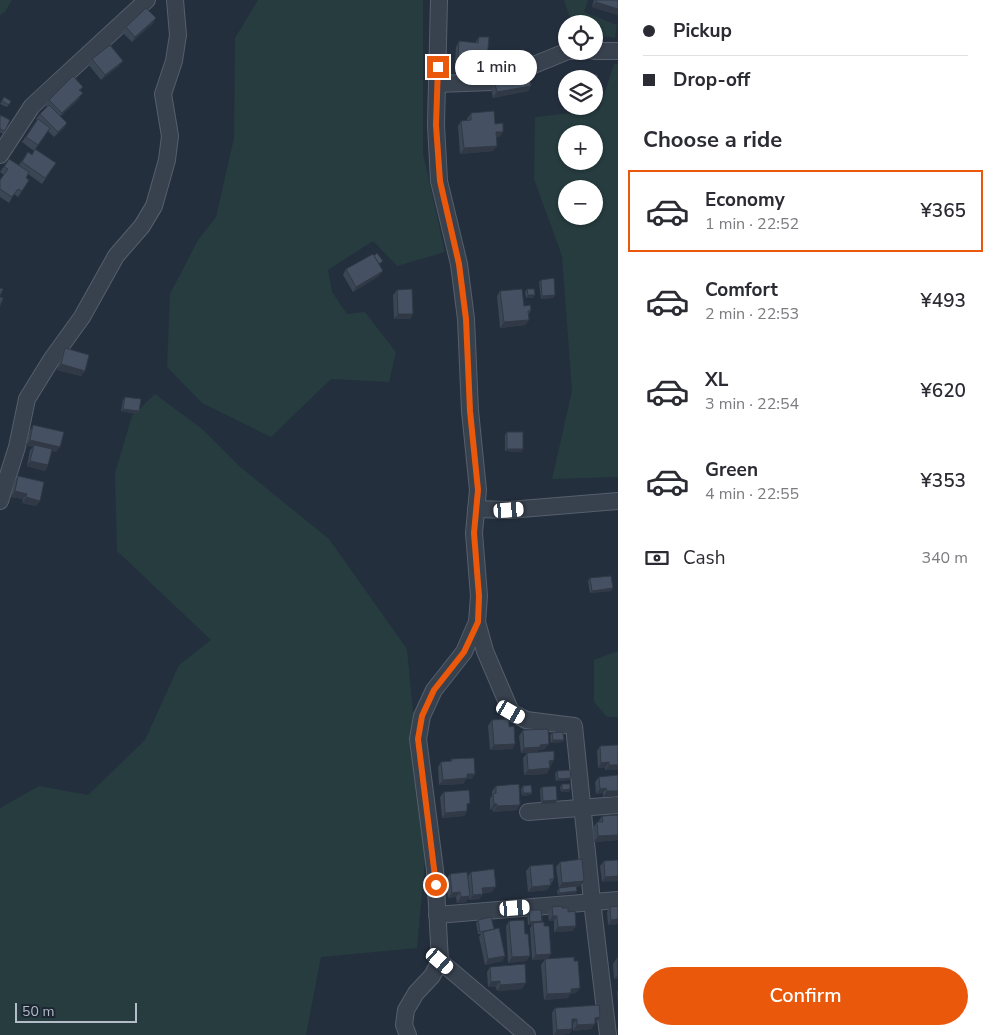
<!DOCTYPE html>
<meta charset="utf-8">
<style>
:root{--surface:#fff;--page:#f7f7f7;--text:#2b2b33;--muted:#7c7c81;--line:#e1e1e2;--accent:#ea580c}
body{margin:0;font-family:"Nunito Sans",sans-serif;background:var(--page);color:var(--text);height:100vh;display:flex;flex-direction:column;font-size:19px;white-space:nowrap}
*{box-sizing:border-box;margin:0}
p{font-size:16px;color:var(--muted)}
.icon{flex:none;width:28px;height:28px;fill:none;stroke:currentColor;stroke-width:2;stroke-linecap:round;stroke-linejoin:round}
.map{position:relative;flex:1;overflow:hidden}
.details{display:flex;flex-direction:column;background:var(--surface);width:375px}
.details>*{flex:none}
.top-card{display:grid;align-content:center;height:110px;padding:0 25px;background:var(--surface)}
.fabs{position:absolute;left:558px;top:15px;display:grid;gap:10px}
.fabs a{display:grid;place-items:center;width:45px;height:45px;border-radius:50%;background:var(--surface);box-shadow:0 1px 4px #0004;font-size:25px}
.scale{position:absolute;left:15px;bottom:12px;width:122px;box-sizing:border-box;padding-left:5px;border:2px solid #b4bcc9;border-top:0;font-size:14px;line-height:18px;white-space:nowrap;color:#b4bcc9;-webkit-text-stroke:4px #1d2633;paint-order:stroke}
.end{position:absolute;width:22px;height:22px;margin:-11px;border:6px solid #ea580c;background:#fff;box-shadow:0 0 0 2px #fff}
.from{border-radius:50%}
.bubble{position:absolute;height:35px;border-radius:18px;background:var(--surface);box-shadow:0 1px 4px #0004;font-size:16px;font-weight:600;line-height:35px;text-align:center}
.car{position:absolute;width:15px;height:30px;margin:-15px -8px;border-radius:6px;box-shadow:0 0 4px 1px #0007;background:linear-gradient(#fff 24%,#345 0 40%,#fff 0 76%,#345 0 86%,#fff 0)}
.top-card b{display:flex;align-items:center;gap:18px;height:48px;font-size:19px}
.top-card b+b{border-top:1px solid var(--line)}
.top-card i{width:12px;height:12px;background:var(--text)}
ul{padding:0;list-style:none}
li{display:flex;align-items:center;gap:15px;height:82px;margin:0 10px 8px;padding:0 15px;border:2px solid transparent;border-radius:0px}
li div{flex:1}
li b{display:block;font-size:19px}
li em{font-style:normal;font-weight:600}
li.on{border-color:var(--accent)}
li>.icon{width:45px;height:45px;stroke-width:1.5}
h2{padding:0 25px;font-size:22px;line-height:60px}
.pay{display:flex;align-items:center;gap:12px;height:55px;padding:0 25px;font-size:19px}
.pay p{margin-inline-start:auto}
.button{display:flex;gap:10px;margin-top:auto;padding:10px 25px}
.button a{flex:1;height:58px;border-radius:30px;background:var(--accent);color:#fff;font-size:20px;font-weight:600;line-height:58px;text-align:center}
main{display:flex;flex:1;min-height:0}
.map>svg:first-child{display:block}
.green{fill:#263c3f;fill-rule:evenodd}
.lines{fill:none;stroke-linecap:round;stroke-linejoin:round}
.minor-casing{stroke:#565f6c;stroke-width:18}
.minor{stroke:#38414e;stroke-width:16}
.wall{fill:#3b4654}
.shaded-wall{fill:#303945}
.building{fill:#455162;stroke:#303945}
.route{stroke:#ea580c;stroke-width:6}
</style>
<main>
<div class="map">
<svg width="618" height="1035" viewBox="0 0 618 1035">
<rect width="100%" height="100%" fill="#242f3e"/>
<g class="green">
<polygon points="0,0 12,0 5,12 0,15"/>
<polygon points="258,0 423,0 423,154 445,252 397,266 373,241 328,270 332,292 347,314 365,312 396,352 389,382 331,379 271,437 202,403 167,367 170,294 198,240 216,217 234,138 235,38"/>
<polygon points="564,0 588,0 584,12 617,25 615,38 594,35 594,24 572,24"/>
<path d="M614 64H618V477L552 479 572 391 562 256 534 179 535 117 599 110ZM566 134H594V161H566ZM566 189H594V216H566Z"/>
<polygon points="155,394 201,428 239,466 329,539 407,649 426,848 417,948 321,957 306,1035 0,1035 0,808 39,786 88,795 145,740 179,665 211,640 117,551 115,473 132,416"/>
<polygon points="618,651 618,717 607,717 594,702 594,660"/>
</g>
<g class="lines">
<g class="minor-casing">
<g id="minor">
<polyline points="439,0 436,125 439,181 459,264 466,319 470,411 478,490 474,533 479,596 477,622 485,651 511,712 526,720 574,726 592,901 608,1035"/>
<polyline points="594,51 618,51"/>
<polyline points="437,84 492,82 568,51 580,51"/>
<polyline points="0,155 32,106 147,0"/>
<polyline points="0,501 17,447 27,399 51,360 82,317 116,256 142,226 154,206 167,160 170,136 163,94 174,61 178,35 175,0"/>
<polyline points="476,509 509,510 618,501"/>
<polyline points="528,812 618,805"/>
<polyline points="437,915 618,900"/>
<polyline points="440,961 527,1035"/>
<polyline points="408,1035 404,1025 406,1010 416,993 432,976 440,961 435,870 418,739 422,716 434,690 464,652 477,622"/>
</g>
</g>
<use href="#minor" class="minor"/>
</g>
<g class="wall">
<polygon points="594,0 618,0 618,15 592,7"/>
<polygon points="156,18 152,24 132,42 122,32 126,27"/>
<polygon points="479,37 483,64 455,62 456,47 459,41 475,43"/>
<polygon points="92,59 123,61 119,66 101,80 88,64"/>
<polygon points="597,74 598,86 595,91 594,91 594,79 566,79 566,93 564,93 563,81 567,76"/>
<polygon points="495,84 531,86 528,91 493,98 491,89"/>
<polygon points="83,87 80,91 79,99 60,117 67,123 63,129 54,137 48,131 34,151 22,142 37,120 36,119 40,114 47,107 45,105 49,100"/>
<polygon points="4,97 11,101 7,107 0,104"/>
<polygon points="471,113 495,124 500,137 496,137 497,146 493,151 460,154 458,126 461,121 467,121 467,119"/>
<polygon points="0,115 5,131 3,134 0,132"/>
<polygon points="28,152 32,155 56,163 42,184 28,174 26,178 29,180 18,197 14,194 9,203 0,197 0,180 4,175 0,172 9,159 19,165"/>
<polygon points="381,264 379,265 379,276 353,292 343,275 346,269"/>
<polygon points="541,280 555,295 553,298 541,299 539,282"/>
<polygon points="527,289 535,295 533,298 526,298 525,292"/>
<polygon points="397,290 413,314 410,319 394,319 393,295"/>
<polygon points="500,291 531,310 529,314 529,320 525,325 500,328 497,296"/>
<polygon points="65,348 85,371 81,376 57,370 62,353"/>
<polygon points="125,397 139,411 137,414 121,411 123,400"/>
<polygon points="33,425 56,452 52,451 48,465 45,471 27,466 30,450 33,447 26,445 30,431"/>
<polygon points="507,432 523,449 521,452 505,451 505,435"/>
<polygon points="18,476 40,501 36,506 22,503 23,499 11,497 15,481"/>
<polygon points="590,578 613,588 611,591 590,593 588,581"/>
<polygon points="492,720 509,727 515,744 512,749 490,750 488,726"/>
<polygon points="523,730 545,749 538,750 537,752 521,753 519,736"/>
<polygon points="552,733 564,740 562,742 551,743 550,735"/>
<polygon points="618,745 618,770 605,770 605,768 598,768 597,751 600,746"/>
<polygon points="527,753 551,766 550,766 550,768 546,774 524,775 523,758"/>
<polygon points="451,759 475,774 471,779 466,779 463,784 439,785 438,767 441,762 450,762"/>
<polygon points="557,771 569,780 556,781 555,774"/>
<polygon points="618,775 618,796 603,797 603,793 596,794 595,782 599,777"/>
<polygon points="562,784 570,789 569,792 561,792 560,787"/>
<polygon points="496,786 517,810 493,812 493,810 490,810 490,799 492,795 492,791"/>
<polygon points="523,786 532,793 530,795 522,796 521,789"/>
<polygon points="542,787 556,803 541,804 540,789"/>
<polygon points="444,792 467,808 467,811 464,816 442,818 440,797"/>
<polygon points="618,815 618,840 594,842 593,828 597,822 598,822 602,816"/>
<polygon points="618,860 602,882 600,866 604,861"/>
<polygon points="560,862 580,886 576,887 577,891 575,893 558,895 557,891 559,889 556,867"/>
<polygon points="530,866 554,879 547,890 528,892 526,871"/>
<polygon points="471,872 492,892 483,893 483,894 479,899 469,900 469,897 466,902 457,903 456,897 448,898 446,879 450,874 468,876"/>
<polygon points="618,906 618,924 608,925 607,912 610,907"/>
<polygon points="552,907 562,908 568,912 576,926 572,931 554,932 554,921 549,921 548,912"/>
<polygon points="529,910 544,926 551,954 547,959 576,993 570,994 568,998 544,1000 541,965 545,959 532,960 530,928 532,925 528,925 527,913"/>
<polygon points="478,920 494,929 505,956 502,961 485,965 479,937 481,934 478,934 476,923"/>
<polygon points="509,921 525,934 530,956 526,961 508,963 506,926"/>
<polygon points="617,958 618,958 618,979 614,979 613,964"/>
<polygon points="490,967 522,989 497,991 496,987 488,987 487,972"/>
<polygon points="618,990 618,1004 617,992"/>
<polygon points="555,1008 596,1023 595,1023 591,1029 573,1031 573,1024 572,1024 572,1029 569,1034 553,1035 552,1013"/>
</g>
<g class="shaded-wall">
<polygon points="596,2 618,9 618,15 592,7"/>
<polygon points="156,18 152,24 132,42 135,37"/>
<polygon points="458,57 487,59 483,64 455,62"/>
<polygon points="123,61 119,66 101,80 105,75"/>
<polygon points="531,86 528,91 493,98 497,92"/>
<polygon points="594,86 598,86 595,91 594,91"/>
<polygon points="83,93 79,99 59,118 62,113"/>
<polygon points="67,123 63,129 54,137 58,132"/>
<polygon points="496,132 503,132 500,137 492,138"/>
<polygon points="497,146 493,151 460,154 464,148"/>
<polygon points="383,271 379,276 353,292 356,287"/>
<polygon points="528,295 535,295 533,298 526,298"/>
<polygon points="555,295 553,298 541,299 542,296"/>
<polygon points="398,314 413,314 410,319 394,319"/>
<polygon points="529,320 525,325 500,328 504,322"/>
<polygon points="61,364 85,371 81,376 57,370"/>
<polygon points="123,409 139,411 137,414 121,411"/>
<polygon points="30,440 60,447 56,452 34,447 34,445 33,447 26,445"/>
<polygon points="507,449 523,449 521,452 505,451"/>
<polygon points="30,461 48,465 45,471 27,466"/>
<polygon points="15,491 27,494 23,499 11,497"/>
<polygon points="26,497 40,501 36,506 22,503"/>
<polygon points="613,588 611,591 590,593 592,591"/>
<polygon points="553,740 564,740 562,742 551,743"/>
<polygon points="515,744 512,749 490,750 494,745"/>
<polygon points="549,744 545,749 538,750 537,752 521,753 524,748 540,745"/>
<polygon points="554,760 551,766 546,766 549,761"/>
<polygon points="609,762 605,768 598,768 601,763"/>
<polygon points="609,765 618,765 618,770 605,770"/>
<polygon points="550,768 546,774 524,775 528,770"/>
<polygon points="467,774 475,774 471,779 466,779 463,784 439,785 443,780"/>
<polygon points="571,778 569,780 556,781 558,779"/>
<polygon points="606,788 603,793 596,794 600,789"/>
<polygon points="570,789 569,792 561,792 562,790"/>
<polygon points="607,791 618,791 618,796 603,797"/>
<polygon points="523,793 532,793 530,795 522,796"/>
<polygon points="557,800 556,803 541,804 543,801"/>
<polygon points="494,804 497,804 493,810 490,810"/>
<polygon points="520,805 517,810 493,812 497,806"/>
<polygon points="467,811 464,816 442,818 445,813"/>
<polygon points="618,835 618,840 594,842 598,836"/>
<polygon points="618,876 618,881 602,882 605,877"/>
<polygon points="584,881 580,886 558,889 562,883"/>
<polygon points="551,885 547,890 528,892 532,887"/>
<polygon points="496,887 492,892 478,893 482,888"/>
<polygon points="577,891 575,893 558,895 559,893"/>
<polygon points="460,892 456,897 448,898 452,893"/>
<polygon points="483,894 479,899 469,900 473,895"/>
<polygon points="470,896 466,902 457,903 461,897"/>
<polygon points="553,916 557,916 554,921 549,921"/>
<polygon points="618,919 618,924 608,925 611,920"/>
<polygon points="542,921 540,924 533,923 532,925 528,925 530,922"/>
<polygon points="576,926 572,931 554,932 558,927"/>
<polygon points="551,954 547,959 532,960 536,955"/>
<polygon points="505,956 502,961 485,965 488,959"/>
<polygon points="530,956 526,961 508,963 512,957"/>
<polygon points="618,974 618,979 614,979"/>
<polygon points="500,981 496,987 488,987 491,982"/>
<polygon points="526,983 522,989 497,991 500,985"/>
<polygon points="580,988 576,993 570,994 568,998 544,1000 547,994 571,989"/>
<polygon points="600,1017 596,1023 591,1023 595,1018"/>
<polygon points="572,1019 577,1019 573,1024 568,1025"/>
<polygon points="595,1024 591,1029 573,1031 577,1025"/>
<polygon points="572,1029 569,1034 554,1035 557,1030"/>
</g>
<g class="building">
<polygon points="596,0 618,0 618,9 596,2"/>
<polygon points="146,8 156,18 135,37 126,27"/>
<polygon points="479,37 489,37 487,59 458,57 459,41 478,43"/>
<polygon points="110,45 123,61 105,75 92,59"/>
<polygon points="597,74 598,86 594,86 594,79 567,79 567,76"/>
<polygon points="73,76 83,87 79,90 83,93 62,113 49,100"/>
<polygon points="530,77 531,86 497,92 495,84"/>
<polygon points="4,97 11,101 9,105 2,101"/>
<polygon points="49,105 67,123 58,132 40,114"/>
<polygon points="494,111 495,124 503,123 503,132 496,132 497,146 464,148 461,121 471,120 471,113"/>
<polygon points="0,115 10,120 5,131 0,129"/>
<polygon points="38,119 50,128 38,145 26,137"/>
<polygon points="35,149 56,163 45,178 22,162 28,152 32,155"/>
<polygon points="9,159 29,172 26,178 29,180 22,191 18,189 12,197 0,189 0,180 8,169 4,167"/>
<polygon points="377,253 383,261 379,264 374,256"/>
<polygon points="373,254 383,271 356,287 346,269"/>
<polygon points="554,278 555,295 542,296 541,280"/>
<polygon points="0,288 3,289 0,296"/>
<polygon points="412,289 413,314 398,314 397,290"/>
<polygon points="522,289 524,306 530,305 531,310 528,311 529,320 504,322 500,291"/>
<polygon points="527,289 534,289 535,295 528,295"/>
<polygon points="0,297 3,298 0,306"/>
<polygon points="65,348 89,355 85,371 61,364"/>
<polygon points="125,397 141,399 139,411 123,409"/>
<polygon points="33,425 64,432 60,447 30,440"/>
<rect x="507" y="432" width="16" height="17"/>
<polygon points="34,445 52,449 48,465 30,461"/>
<polygon points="18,476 44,482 40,501 26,497 27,494 15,491"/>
<polygon points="611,576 613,588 592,591 590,578"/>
<polygon points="509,719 509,727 514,726 515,744 494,745 492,720"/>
<polygon points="548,729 549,744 540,745 540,747 524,748 523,730"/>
<polygon points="563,732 564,740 553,740 552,733"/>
<polygon points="618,745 618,765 609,765 609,762 601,763 600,746"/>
<polygon points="554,751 554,760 549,761 550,768 528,770 527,753"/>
<polygon points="474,758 475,774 467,774 467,778 443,780 441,762 452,761 451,759"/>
<polygon points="570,770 571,778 558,779 557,771"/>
<polygon points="618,775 618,791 607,791 606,788 600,789 599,777"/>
<polygon points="519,784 520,805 497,806 497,804 494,804 493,794 496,793 496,786"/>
<polygon points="562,784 570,784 570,789 562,790"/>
<polygon points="531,785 532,793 523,793 523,786"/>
<polygon points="556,786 557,800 543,801 542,787"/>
<polygon points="469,790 470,803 467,804 467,811 445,813 444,792"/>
<polygon points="618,815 618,835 598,836 597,822 603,822 602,816"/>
<polygon points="582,859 584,881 562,883 560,862"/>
<polygon points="618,860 618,876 605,877 604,861"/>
<polygon points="553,864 554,879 550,879 551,885 532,887 530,866"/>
<polygon points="494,869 496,887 482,888 483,894 473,895 471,872"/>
<polygon points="467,872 470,896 461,897 460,892 452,893 450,874"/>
<polygon points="576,886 577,891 559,893 559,888"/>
<polygon points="562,906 562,908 568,908 568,912 575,911 576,926 558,927 557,916 553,916 552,907"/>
<polygon points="618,906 618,919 611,920 610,907"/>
<polygon points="529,910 541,910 542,921 530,922"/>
<polygon points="491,917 494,929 480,932 478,920"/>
<polygon points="524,920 525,934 528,934 530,956 512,957 509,921"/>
<polygon points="544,922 544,926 549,926 551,954 536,955 533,923"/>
<polygon points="499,928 505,956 488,959 483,932"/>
<polygon points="574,957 574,961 578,961 580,988 571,989 571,993 547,994 545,959"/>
<polygon points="617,958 618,958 618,974"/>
<polygon points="525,964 526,983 500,985 500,981 491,982 490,967"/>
<polygon points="599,1005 600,1017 595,1018 595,1024 577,1025 577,1019 572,1019 572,1029 557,1030 555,1008"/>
</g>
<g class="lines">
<polyline class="route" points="436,885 418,739 422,716 434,690 464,652 478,622 479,596 474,533 478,490 470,411 466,319 459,264 440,181 436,125 438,67"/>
</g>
</svg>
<div class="fabs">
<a><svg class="icon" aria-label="locate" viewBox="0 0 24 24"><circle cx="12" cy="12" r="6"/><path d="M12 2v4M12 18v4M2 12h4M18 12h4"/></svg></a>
<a><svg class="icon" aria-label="layers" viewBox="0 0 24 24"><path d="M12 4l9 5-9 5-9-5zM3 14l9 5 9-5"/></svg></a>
<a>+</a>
<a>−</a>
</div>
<div class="scale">50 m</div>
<i class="end from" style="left:436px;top:885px"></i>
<i class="end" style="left:438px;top:67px"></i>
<div class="bubble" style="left:455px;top:50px;width:82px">1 min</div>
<i class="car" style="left:509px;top:510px;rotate:86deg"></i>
<i class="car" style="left:511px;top:712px;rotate:120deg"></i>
<i class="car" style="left:515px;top:908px;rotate:85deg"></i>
<i class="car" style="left:440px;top:961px;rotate:131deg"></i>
</div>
<section class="details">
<div class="top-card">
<b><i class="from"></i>Pickup</b>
<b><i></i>Drop-off</b>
</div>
<h2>Choose a ride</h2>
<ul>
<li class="on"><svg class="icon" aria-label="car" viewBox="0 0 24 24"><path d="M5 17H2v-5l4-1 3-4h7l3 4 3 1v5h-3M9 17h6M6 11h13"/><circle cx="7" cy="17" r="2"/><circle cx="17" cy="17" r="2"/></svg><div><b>Economy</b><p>1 min · 22:52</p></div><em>¥365</em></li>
<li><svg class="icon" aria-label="car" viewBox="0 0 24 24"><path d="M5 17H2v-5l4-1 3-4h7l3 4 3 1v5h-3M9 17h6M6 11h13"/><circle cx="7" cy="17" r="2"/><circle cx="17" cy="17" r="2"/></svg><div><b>Comfort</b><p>2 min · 22:53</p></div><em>¥493</em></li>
<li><svg class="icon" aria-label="car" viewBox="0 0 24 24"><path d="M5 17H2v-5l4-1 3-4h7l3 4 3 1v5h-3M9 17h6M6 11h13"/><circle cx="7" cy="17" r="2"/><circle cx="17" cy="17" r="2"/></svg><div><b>XL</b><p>3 min · 22:54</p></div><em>¥620</em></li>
<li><svg class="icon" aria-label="car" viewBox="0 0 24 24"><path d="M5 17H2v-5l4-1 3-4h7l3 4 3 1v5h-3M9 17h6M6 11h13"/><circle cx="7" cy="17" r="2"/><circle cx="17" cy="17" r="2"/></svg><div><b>Green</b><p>4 min · 22:55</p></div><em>¥353</em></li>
</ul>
<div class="pay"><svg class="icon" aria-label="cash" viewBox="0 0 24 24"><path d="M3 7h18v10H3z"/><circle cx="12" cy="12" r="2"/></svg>Cash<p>340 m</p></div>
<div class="button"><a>Confirm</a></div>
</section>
</main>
